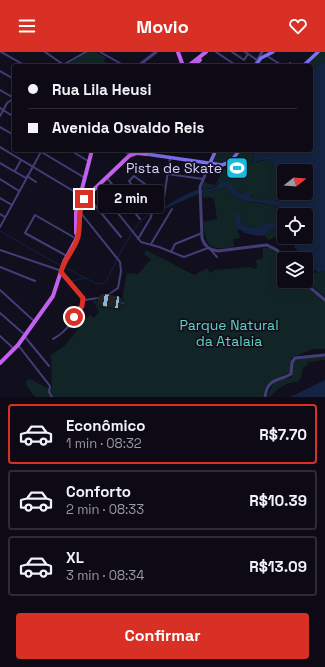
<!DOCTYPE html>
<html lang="pt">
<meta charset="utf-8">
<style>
:root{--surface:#0d0a16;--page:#1b1823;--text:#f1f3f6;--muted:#9a9aa1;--line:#2d2b35;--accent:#d93025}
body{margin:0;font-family:"Space Grotesk",sans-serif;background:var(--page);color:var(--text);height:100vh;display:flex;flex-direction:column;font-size:15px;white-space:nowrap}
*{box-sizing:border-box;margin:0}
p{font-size:13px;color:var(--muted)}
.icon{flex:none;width:22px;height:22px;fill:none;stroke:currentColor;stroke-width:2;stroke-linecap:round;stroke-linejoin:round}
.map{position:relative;height:345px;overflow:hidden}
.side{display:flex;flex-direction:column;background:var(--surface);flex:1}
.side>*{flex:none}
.hud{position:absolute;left:12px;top:12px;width:301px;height:88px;border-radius:4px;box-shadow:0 2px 10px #0003,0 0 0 1px var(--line);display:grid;align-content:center;height:88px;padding:0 16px;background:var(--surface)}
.needle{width:26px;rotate:73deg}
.tools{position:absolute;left:277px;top:112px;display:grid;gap:8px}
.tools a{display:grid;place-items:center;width:36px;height:36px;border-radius:4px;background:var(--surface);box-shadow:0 2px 10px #0003,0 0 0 1px var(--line);font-size:20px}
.end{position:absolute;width:18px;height:18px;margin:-9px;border:5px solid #d93025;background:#fff;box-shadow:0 0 0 2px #fff}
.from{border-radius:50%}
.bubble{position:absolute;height:28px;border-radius:4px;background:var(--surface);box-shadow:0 2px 10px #0003,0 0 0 1px var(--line);font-size:13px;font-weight:800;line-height:28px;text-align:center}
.car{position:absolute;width:12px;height:24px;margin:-12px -6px;border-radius:5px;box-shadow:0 0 3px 1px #0007;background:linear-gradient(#222 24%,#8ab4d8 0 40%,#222 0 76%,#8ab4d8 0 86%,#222 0)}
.hud b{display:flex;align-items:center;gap:14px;height:38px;font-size:15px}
.hud b+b{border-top:1px solid var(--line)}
.hud i{width:10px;height:10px;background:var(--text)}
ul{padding:7px 0 0;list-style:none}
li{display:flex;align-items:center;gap:12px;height:60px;margin:0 8px 6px;padding:0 8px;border:2px solid var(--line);border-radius:4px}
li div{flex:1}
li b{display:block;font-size:15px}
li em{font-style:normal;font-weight:800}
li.selected{border-color:var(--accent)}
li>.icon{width:36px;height:36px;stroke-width:1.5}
.action{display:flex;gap:8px;margin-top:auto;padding:8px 16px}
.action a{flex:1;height:46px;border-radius:4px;background:var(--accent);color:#fff;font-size:16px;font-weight:800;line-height:46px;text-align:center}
header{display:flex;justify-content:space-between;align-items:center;height:52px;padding:0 16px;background:var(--accent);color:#fff;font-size:18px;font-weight:800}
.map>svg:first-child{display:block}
.green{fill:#122526}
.water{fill:#132341;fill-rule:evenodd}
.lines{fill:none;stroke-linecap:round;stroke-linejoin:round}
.stream{stroke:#132341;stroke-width:1}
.minor{stroke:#433e77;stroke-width:2}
.tertiary{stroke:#433e77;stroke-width:3}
.secondary{stroke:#7b70f0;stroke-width:3.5}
.primary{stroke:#c261ee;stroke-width:4}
.route{stroke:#d93025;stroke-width:5}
.labels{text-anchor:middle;stroke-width:3.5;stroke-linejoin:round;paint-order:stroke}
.poi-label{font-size:14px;fill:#d6cffa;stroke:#110e1d;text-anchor:end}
.park-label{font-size:14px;fill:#63d1bc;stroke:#110e1d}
</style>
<header><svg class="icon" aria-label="menu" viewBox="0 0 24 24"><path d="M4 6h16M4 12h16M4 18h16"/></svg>Movio<svg class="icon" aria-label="heart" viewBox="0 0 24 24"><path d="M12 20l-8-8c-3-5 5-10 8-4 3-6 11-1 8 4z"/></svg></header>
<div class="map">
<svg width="325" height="345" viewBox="0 0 325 345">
<rect width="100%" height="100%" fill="#110e1d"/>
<g class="green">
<polygon points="88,0 96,0 106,6 104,8 108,14 65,14"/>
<polygon points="320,0 325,0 325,9 311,19 311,14 305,14"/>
<path d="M218 98H238C231 108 226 113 213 110Z"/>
<polygon points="243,98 256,98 252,109 258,110 268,107 273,111 277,131 284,146 283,149 255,147 246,139 244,143 232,135 220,131 212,136 202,137 204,130 213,133 216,132 223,116 232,119 236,110 234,108"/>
<path d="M226 135C229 138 232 142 235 145 250 154 278 148 285 163L278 169 259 177 242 173 240 163 235 166V169L240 186 233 187 234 195C209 199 206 195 203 170L217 167 214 147 209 145 203 146 202 141Z"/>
<polygon points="271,176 284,179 284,185 286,185 284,190 275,185 269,188 264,183"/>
<path d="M263 196C283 193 284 216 284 229H299L325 250V297H313L291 306 290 320 269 330 263 345H35L27 334 26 329 30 327 47 336H52L51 303 64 294 80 275 73 268 81 259 87 266 91 263 94 266 99 260 93 249 100 248 121 252 127 221 138 222 151 207 144 202 146 198 194 223 207 216 211 221 214 218 252 215 253 217 257 216 256 208 263 206Z"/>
<polygon points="324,218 325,220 325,245 306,229 316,220 319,221"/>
<path d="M319 304 325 305V308L308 310 307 314 303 315 301 325 298 330C286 330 278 336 270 345H267L274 330 292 325 293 310 296 307Z"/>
</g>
<g class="water">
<path d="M325 9V220L323 218 319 221 307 213 306 207 294 195 297 189 292 185H306V163H285C279 148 249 153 235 145 232 142 229 138 226 135L198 142 151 163C163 156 179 145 194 139 200 137 207 138 213 136 217 135 219 131 223 129L232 131C233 136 239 141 244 143L246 139 250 140V144L255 147 283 149C284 143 280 138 275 135L277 131 273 111 268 107 254 110 253 107 256 98H311V19ZM284 119H306V141H284Z"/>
<path d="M236 161 240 163 242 173C260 178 254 176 270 171 276 169 279 169 284 164V179L282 180 278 177 272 176C269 178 266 181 264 183 259 186 250 181 243 181V179L237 177 234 164Z"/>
<polygon points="325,328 325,345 290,345"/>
</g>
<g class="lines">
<g class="stream">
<polyline points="0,179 61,214"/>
<path d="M64 215 97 232 105 231C113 217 135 165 151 162"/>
<polyline points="72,229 85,226"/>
</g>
<g class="minor">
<polyline points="1,0 26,14"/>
<polyline points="45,0 64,13"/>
<polyline points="100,0 125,14"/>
<polyline points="216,0 237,14"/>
<polyline points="232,0 244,8 248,2"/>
<polyline points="245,0 257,8"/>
<polyline points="267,4 283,14"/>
<polyline points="61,14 86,0"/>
<polyline points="287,14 290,11"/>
<polyline points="0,19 14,27"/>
<polyline points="0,38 14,46"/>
<polyline points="0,56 14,65"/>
<polyline points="0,64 7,51 14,46"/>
<polyline points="0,75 14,83"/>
<polyline points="0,95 80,143"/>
<polyline points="38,98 85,126"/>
<polyline points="70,98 88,109"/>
<polyline points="0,111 26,126"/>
<polyline points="15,119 21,108"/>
<polyline points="168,122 203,127"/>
<polyline points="27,124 36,130"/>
<polyline points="107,126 140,167"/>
<polyline points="0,127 19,139"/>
<polyline points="97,135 141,190 159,195 184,205 208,196"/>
<polyline points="88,145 121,185"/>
<polyline points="0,146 12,153"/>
<polyline points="0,162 5,165"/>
<polyline points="0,175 42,98"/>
<polyline points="138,187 151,165 152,161 129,129 134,124 164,146 170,106"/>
<polyline points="151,192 172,157"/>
<polyline points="210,197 217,205"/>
<polyline points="0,198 59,218"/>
<polyline points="171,200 175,192 202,181"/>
<polyline points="65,203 25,181 35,163 75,186"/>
<polyline points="0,215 35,229"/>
<polyline points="61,220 85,248 105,245 118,236 121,219 120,210 80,160"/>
<polyline points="0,238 34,269"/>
<polyline points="101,247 123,251"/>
<polyline points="0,261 24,282"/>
<polyline points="0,284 13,296"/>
<polyline points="25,285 49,314"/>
<path d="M53 287C65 281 83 260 83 246"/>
<polyline points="18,293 50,334 49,340 52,345"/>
</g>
<g class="tertiary">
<polyline points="256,11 262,0"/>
<polyline points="138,14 156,0"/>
<path d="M210 111 200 135 202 186C204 194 209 198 218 199L267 193 277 198 284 207"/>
<polyline points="302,229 325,248"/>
<path d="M265 345C268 325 278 330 291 322L292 310 295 306 325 303"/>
</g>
<g class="secondary">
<polyline points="255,14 261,6 273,0"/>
<polyline points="303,14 318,0"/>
<polyline points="116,98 137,101"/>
<polyline points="146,102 222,113 230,110 240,98"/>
<polyline points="210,111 216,98"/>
</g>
<g class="primary">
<polyline points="178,0 183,14"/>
<polyline points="188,14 206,0"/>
<polyline points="193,14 200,8"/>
<polyline points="76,181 76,160 92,98"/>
<polyline points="0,311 18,293 53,244 64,210 77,186 79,159 84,147 129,104 137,101 146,102 147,98"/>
</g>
</g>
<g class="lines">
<path class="route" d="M74 265 82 254 83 246 61 220C64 207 75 197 78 185 81 172 77 159 84 147"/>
</g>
<defs>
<g id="stadium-square" transform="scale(1.15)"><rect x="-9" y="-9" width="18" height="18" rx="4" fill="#18bddd" stroke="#110e1d"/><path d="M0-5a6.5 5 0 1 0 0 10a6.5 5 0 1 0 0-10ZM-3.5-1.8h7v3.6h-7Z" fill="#fff"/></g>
</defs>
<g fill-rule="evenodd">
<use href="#stadium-square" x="237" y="116"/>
</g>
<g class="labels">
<g class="poi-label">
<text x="222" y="121">Pista de Skate</text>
</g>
<g class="park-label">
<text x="229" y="278">Parque Natural<tspan x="229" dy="16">da Atalaia</tspan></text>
</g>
</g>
</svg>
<div class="tools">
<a><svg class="needle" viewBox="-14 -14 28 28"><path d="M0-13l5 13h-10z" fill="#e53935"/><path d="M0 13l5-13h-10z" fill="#9a9aa1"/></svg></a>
<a><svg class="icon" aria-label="locate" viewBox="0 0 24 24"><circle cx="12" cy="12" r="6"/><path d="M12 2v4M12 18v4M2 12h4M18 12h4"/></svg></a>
<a><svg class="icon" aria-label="layers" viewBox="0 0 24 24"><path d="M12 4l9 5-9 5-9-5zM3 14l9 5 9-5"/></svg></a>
</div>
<i class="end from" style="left:74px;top:265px"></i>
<i class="end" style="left:84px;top:147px"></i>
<div class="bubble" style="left:98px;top:133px;width:66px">2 min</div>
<i class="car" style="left:110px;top:249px;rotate:280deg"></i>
<div class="hud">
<b><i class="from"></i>Rua Lila Heusi</b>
<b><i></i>Avenida Osvaldo Reis</b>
</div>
</div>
<section class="side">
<ul>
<li class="selected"><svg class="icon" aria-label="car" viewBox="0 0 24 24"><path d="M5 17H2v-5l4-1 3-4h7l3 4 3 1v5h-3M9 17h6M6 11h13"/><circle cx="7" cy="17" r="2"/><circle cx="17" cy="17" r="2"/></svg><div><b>Econômico</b><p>1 min · 08:32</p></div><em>R$7.70</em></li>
<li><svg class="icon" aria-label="car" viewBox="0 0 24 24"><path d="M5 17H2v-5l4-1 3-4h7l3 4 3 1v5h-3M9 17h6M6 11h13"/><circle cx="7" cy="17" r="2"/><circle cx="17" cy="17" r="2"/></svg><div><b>Conforto</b><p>2 min · 08:33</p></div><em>R$10.39</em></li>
<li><svg class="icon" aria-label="car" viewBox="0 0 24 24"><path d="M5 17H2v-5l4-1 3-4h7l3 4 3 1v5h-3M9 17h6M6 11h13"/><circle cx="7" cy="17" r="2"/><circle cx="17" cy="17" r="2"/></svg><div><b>XL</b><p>3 min · 08:34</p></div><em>R$13.09</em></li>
</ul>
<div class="action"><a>Confirmar</a></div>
</section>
